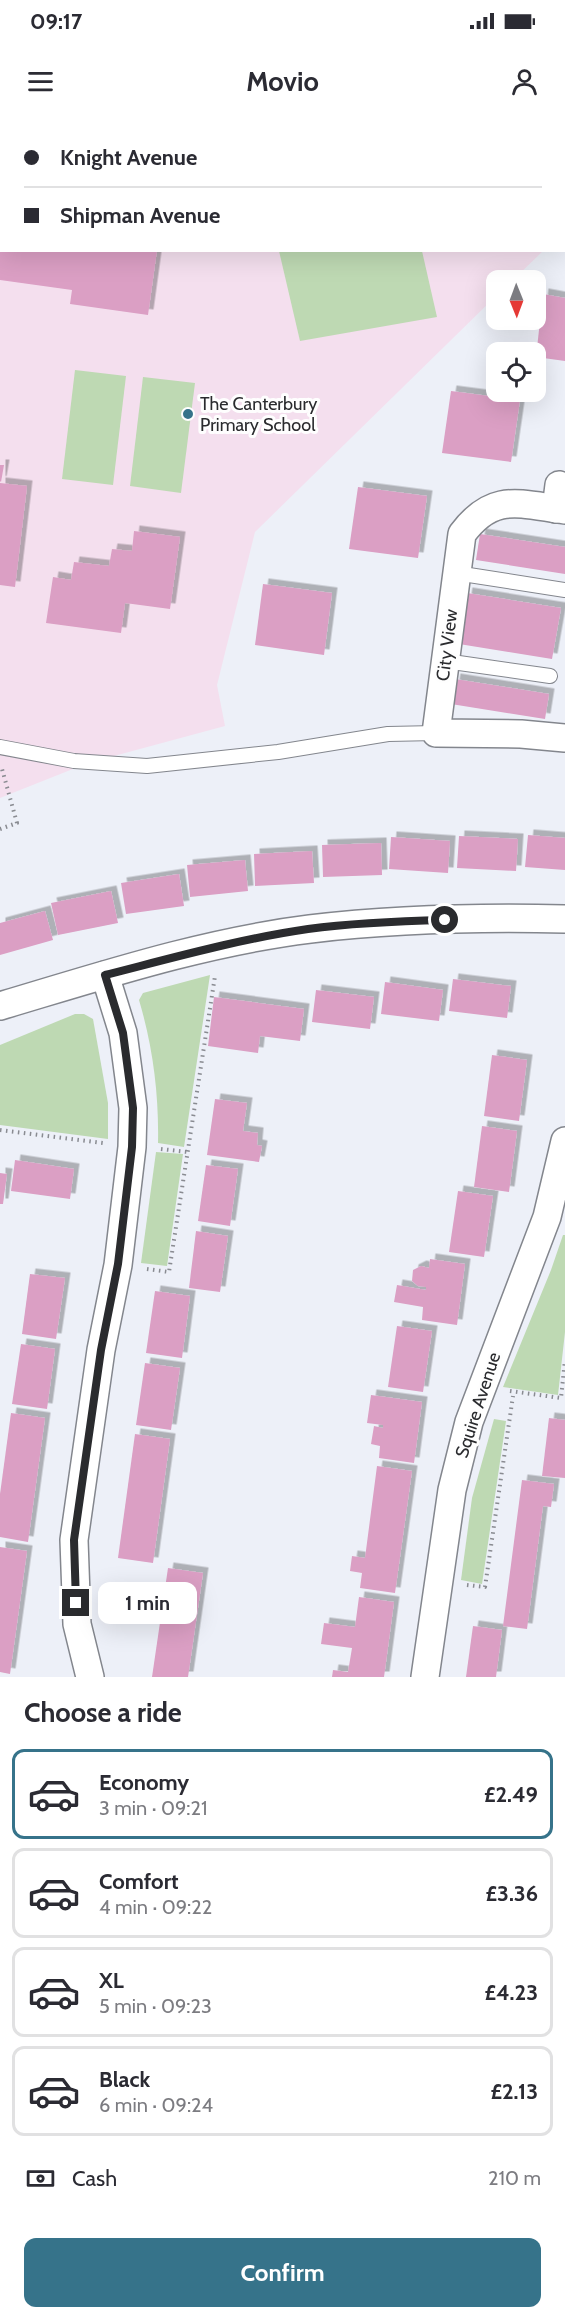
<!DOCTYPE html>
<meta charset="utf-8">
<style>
:root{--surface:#fff;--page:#f2f2f3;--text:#2b2b33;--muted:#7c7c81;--line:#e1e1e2;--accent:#36738a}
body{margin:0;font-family:Cabin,sans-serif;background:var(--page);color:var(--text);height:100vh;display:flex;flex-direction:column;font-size:22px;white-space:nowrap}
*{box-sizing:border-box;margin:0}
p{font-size:20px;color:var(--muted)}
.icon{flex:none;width:33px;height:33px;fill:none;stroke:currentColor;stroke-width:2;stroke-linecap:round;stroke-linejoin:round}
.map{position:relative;height:1557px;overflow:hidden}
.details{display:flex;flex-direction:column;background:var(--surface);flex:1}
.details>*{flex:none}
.guide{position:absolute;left:0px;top:0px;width:566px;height:132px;box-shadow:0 6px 24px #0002;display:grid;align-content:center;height:132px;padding:0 24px;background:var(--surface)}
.needle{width:39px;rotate:179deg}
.controls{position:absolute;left:486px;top:150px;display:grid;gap:12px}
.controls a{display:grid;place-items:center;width:60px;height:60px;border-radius:12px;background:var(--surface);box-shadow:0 6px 24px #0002;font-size:30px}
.end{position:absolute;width:27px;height:27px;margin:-14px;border:8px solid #2a2b2e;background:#fff;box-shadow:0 0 0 3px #fff}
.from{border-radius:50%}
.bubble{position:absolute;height:42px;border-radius:12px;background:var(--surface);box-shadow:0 6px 24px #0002;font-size:20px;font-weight:800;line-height:42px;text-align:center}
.guide b{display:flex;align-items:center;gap:21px;height:57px;font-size:22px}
.guide b+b{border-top:2px solid var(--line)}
.guide i{width:15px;height:15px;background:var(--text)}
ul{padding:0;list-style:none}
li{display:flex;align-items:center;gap:18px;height:90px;margin:0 12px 9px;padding:0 12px;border:3px solid var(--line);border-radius:12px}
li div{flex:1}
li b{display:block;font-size:22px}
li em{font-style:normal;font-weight:800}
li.selected{border-color:var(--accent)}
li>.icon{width:54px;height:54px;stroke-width:1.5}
h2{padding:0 24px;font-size:27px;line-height:72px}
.pay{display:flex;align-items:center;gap:15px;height:66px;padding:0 24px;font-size:22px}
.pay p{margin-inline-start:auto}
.primary-button{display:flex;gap:12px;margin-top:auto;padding:12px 24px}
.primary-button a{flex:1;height:69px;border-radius:12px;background:var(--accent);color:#fff;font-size:24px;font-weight:800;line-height:69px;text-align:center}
.status{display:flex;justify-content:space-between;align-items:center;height:42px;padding:0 30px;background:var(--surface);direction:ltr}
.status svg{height:16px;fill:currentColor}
header{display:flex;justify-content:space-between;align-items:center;height:78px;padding:0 24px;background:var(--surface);font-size:27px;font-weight:800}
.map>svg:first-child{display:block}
.education{fill:#f4dfee}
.green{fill:#bed9b3}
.building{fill:#db9fc4;filter:url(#shadow)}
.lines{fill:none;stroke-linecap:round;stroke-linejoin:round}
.lane-casing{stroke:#83868d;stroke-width:16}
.street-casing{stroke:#83868d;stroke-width:30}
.path{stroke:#898b91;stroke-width:4;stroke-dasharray:1.5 4.5;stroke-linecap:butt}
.lane{stroke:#fff;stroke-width:14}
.street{stroke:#fff;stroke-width:27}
.route{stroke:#2a2b2e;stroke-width:8}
.poi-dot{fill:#36738a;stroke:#fefefe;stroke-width:2}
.labels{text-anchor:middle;stroke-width:6;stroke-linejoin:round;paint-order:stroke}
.poi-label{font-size:18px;fill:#2a2b2e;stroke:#fefefe;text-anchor:start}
.street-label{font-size:18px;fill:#2a2b2e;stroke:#fefefe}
</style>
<div class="status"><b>09:17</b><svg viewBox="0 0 49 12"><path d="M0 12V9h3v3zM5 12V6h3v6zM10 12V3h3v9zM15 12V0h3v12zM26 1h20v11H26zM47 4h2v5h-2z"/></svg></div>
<header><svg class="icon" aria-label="menu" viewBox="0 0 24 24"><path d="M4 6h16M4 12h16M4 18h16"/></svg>Movio<svg class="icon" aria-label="person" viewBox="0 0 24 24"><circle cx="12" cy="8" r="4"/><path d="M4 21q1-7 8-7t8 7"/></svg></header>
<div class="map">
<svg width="565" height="1557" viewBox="0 0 565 1557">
<defs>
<filter id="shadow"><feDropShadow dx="5.5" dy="-5.5" stdDeviation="0" flood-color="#0004"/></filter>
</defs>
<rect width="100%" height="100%" fill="#edf0f8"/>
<polygon class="education" points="0,0 538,1 2,2 2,130 543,131 513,160 496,160 496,176 255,412 217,565 225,606 88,643 0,678"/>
<g class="green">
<polygon points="250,0 392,0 392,1 250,2"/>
<polygon points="279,131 422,131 437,197 300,221"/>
<polygon points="75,250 126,256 113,365 62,359"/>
<polygon points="143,257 195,263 181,373 130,366"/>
<path d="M210 855 184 1027 158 1023C159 975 153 927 139 880L143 873Z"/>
<polygon points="75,894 84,894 93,899 108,983 108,1019 0,1005 0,925"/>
<polygon points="156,1032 183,1034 167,1146 141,1143"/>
<polygon points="563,1115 565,1115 565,1212 558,1275 503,1267 551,1150"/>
<polygon points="494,1299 506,1301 482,1464 461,1460 472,1378"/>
</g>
<g class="building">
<polygon points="0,130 157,130 148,195 70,184 72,170 0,160"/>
<polygon points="543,174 565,178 565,241 536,237"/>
<polygon points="451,271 520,280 511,342 442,333"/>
<polygon points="0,345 4,345 1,362 0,361"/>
<polygon points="0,363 27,366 15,467 0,465"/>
<polygon points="358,367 427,376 418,438 349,429"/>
<polygon points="134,411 180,417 170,489 125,483 121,513 46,503 53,457 71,460 74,442 109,446 112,429 132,431"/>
<polygon points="480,414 565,427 565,454 476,440"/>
<polygon points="263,464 332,473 324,535 255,525"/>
<polygon points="467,473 561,488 552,539 459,524"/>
<polygon points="455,559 549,574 545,599 451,584"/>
<polygon points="528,715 565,718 565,750 525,747"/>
<polygon points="459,716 518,719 516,751 457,748"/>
<polygon points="391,717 450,721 448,753 389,749"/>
<polygon points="381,723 382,755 323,757 322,725"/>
<polygon points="312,731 314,763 255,766 254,734"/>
<polygon points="245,740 248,771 190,777 187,745"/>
<polygon points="179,754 184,786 126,794 121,763"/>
<polygon points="111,771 118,803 58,815 51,783"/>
<polygon points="45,791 53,820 0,835 0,803"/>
<polygon points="453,859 511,866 507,898 449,891"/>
<polygon points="385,862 443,870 439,901 381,894"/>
<polygon points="316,870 374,877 370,909 312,902"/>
<polygon points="214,877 304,889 300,921 260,916 258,933 208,926"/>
<polygon points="492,935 527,940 519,1001 484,996"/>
<polygon points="215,979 247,983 243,1011 258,1013 257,1025 262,1026 259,1042 207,1035"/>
<polygon points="482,1006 517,1011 509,1072 474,1067"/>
<polygon points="15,1040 74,1049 70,1079 11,1071"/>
<polygon points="206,1045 238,1049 230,1106 198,1101"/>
<polygon points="0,1053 7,1054 3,1084 0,1084"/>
<polygon points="458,1071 493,1076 484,1137 449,1132"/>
<polygon points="196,1111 228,1116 220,1172 189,1168"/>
<polygon points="430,1139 465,1144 457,1205 422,1200 423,1187 394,1182 397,1165 426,1170 426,1167 418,1166 412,1161 413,1150 421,1146 429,1148"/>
<polygon points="30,1154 65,1158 56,1219 22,1214"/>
<polygon points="155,1171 190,1176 182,1238 146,1233"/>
<polygon points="397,1206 432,1211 423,1272 388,1267"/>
<polygon points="21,1224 55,1229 47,1289 12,1284"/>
<polygon points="145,1243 180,1248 171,1310 136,1305"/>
<polygon points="371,1275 422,1282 414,1343 379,1338 380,1326 371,1324 374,1306 383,1308 383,1305 367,1303"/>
<polygon points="11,1293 45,1298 28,1422 0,1417 0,1374"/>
<polygon points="549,1298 565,1300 565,1358 542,1356"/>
<polygon points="135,1314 170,1319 153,1443 118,1438"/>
<polygon points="377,1346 412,1351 395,1473 360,1468 362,1453 350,1451 352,1436 365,1438"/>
<polygon points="522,1360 554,1364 551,1387 543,1386 527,1509 503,1506"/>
<polygon points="0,1427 27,1431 10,1554 0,1552"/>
<polygon points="168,1448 203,1453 188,1557 152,1557"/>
<polygon points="359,1477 394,1482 384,1557 332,1557 333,1550 348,1552 352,1528 321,1524 324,1503 355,1507"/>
<polygon points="473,1506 502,1510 496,1557 466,1557"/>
</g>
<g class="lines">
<g class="lane-casing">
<g id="lane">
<polyline points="456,453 565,470"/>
<polyline points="445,541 550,556"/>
<polyline points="0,627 74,641 147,646 278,632 388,614 436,613"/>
</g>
</g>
<g class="street-casing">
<g id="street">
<polyline points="556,389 559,365"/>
<path d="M565 390C519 384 493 372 462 414L436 613 521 614 565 618"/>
<path d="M0 886C101 856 204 822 310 809 394 799 480 797 565 799"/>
<polyline points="90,1557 77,1504 74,1420 101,1230 118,1145 132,1027 133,988 123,913 105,855"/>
<polyline points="425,1557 452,1370 469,1302 547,1097 565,1021"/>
</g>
</g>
<g class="path">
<polyline points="0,709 17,703 2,649"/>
<polyline points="0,1010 103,1023"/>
<polyline points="161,1029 188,1032"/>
<polyline points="147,1149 169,1152 215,856"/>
<polyline points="510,1271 561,1278 565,1240"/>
<polyline points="467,1465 485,1467 513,1276"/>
</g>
<use href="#lane" class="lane"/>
<use href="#street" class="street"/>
</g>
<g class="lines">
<path class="route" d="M76 1483 74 1420 101 1230 118 1144 132 1027 133 988 123 913 105 855C172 838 239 819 308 809 353 803 400 801 445 800"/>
</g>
<circle class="poi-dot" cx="188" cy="294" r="6"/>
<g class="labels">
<g class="poi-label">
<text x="200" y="290">The Canterbury<tspan x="200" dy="21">Primary School</tspan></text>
</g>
<g class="street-label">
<text transform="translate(447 525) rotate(-83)" y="6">City View</text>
<text transform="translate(478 1285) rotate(-72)" y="6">Squire Avenue</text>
</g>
</g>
</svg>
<div class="controls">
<a><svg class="needle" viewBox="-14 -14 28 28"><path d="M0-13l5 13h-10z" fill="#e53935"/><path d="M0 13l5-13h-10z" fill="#7c7c81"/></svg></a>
<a><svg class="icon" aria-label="locate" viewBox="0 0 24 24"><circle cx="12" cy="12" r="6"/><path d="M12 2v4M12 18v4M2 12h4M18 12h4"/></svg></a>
</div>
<i class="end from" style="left:445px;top:800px"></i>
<i class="end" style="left:76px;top:1483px"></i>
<div class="bubble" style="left:98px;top:1462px;width:99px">1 min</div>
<div class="guide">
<b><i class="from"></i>Knight Avenue</b>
<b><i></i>Shipman Avenue</b>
</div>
</div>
<section class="details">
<h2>Choose a ride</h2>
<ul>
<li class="selected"><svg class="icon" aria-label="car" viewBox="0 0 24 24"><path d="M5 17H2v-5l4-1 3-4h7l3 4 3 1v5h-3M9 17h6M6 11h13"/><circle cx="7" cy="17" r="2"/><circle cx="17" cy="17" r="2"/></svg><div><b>Economy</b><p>3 min · 09:21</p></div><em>£2.49</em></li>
<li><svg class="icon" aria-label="car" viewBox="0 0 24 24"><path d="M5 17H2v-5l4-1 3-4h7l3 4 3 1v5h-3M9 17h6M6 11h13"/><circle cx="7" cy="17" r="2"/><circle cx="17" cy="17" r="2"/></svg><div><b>Comfort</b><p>4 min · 09:22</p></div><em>£3.36</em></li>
<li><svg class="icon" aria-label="car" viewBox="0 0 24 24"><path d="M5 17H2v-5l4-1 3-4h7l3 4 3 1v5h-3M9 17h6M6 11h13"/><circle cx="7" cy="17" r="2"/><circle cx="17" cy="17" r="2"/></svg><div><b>XL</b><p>5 min · 09:23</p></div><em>£4.23</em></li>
<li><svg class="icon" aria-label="car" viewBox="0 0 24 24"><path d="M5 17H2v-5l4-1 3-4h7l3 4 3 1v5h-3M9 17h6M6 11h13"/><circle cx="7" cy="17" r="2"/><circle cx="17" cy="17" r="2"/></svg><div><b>Black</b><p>6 min · 09:24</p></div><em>£2.13</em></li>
</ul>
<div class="pay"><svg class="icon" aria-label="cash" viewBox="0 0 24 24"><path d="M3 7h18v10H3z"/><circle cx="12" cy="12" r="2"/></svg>Cash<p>210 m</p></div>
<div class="primary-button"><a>Confirm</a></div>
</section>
